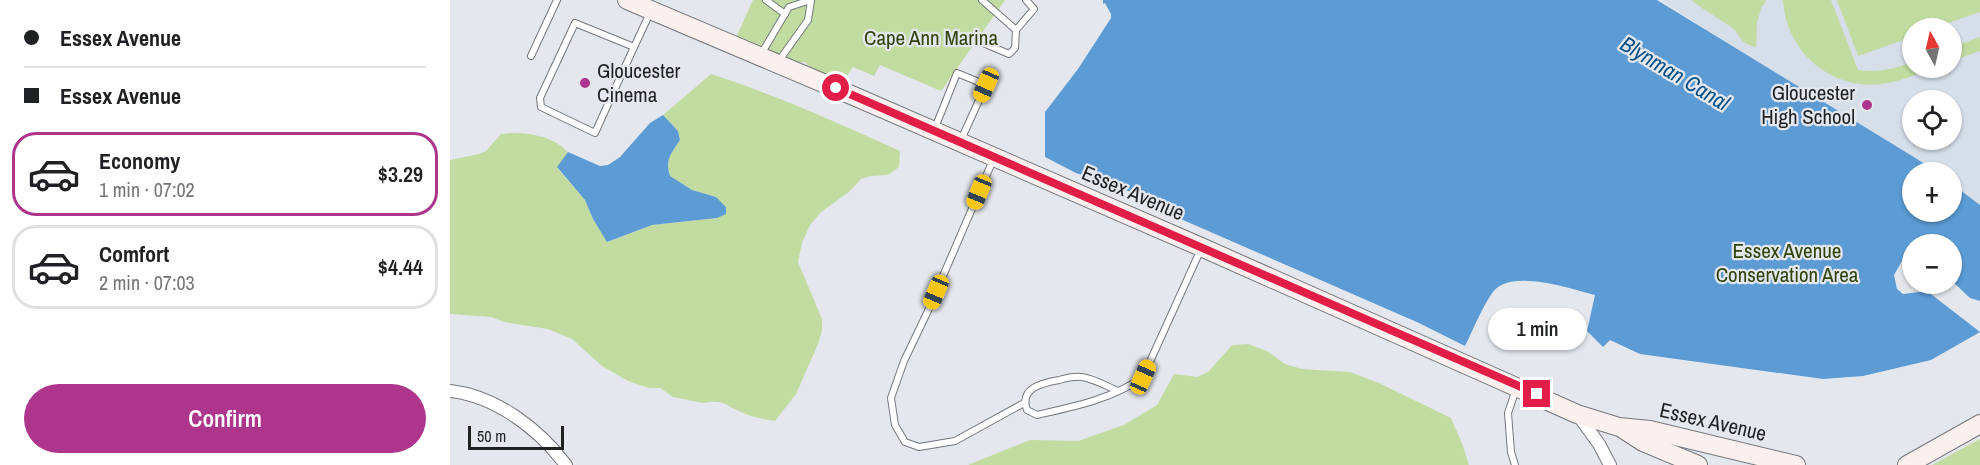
<!DOCTYPE html>
<meta charset="utf-8">
<style>
:root{--surface:#fff;--page:#f6f6f6;--text:#202124;--muted:#757577;--line:#e0e0e0;--accent:#ad358c}
body{margin:0;font-family:"Archivo Narrow",sans-serif;background:var(--page);color:var(--text);height:100vh;display:flex;flex-direction:column;font-size:22px;white-space:nowrap}
*{box-sizing:border-box;margin:0}
p{font-size:20px;color:var(--muted)}
.icon{flex:none;width:33px;height:33px;fill:none;stroke:currentColor;stroke-width:2;stroke-linecap:round;stroke-linejoin:round}
.map{position:relative;flex:1;overflow:hidden}
.details{display:flex;flex-direction:column;background:var(--surface);width:450px}
.details>*{flex:none}
.top-card{display:grid;align-content:center;height:132px;padding:0 24px;background:var(--surface)}
.needle{width:39px;rotate:352deg}
.fabs{position:absolute;left:1452px;top:18px;display:grid;gap:12px}
.fabs a{display:grid;place-items:center;width:60px;height:60px;border-radius:50%;background:var(--surface);box-shadow:0 2px 4px #0004;font-size:30px}
.scale{position:absolute;left:18px;bottom:15px;width:96px;box-sizing:border-box;padding-left:6px;border:3px solid #1f2123;border-top:0;font-size:16px;line-height:21px;white-space:nowrap;color:#1f2123;-webkit-text-stroke:4px #e4e8ee;paint-order:stroke}
.end{position:absolute;width:27px;height:27px;margin:-14px;border:8px solid #e11d48;background:#fff;box-shadow:0 0 0 3px #fff}
.from{border-radius:50%}
.bubble{position:absolute;height:42px;border-radius:21px;background:var(--surface);box-shadow:0 2px 4px #0004;font-size:20px;font-weight:600;line-height:42px;text-align:center}
.car{position:absolute;width:18px;height:36px;margin:-18px -9px;border-radius:8px;box-shadow:0 0 4px 2px #0007;background:linear-gradient(#f5c518 24%,#345 0 40%,#f5c518 0 76%,#345 0 86%,#f5c518 0)}
.top-card b{display:flex;align-items:center;gap:21px;height:57px;font-size:22px}
.top-card b+b{border-top:2px solid var(--line)}
.top-card i{width:15px;height:15px;background:var(--text)}
ul{padding:0;list-style:none}
li{display:flex;align-items:center;gap:18px;height:84px;margin:0 12px 9px;padding:0 12px;border:3px solid var(--line);border-radius:24px}
li div{flex:1}
li b{display:block;font-size:22px}
li em{font-style:normal;font-weight:600}
li.selected{border-color:var(--accent)}
li>.icon{width:54px;height:54px;stroke-width:1.5}
.action{display:flex;gap:12px;margin-top:auto;padding:12px 24px}
.action a{flex:1;height:69px;border-radius:36px;background:var(--accent);color:#fff;font-size:24px;font-weight:600;line-height:69px;text-align:center}
main{display:flex;flex:1;min-height:0}
.map>svg:first-child{display:block}
.built{fill:#d6deea;fill-rule:evenodd}
.green{fill:#c2dba0}
.water{fill:#5c9bd4}
.lines{fill:none;stroke-linecap:round;stroke-linejoin:round}
.lane-casing{stroke:#74777c;stroke-width:8}
.street-casing{stroke:#74777c;stroke-width:14}
.secondary-casing{stroke:#74777c;stroke-width:20}
.lane{stroke:#fff;stroke-width:6}
.street{stroke:#fff;stroke-width:12}
.secondary{stroke:#fbf0ee;stroke-width:18}
.route{stroke:#e11d48;stroke-width:8}
.poi-dot{fill:#ad358c;stroke:#e4e8ee;stroke-width:2}
.labels{text-anchor:middle;stroke-width:4.5;stroke-linejoin:round;paint-order:stroke}
.park-label{font-size:21px;fill:#30430a;stroke:#e4e8ee}
.poi-label{font-size:21px;fill:#1f2123;stroke:#e4e8ee;text-anchor:start}
.street-label{font-size:21px;fill:#1f2123;stroke:#e4e8ee}
.water-label{font-size:22px;font-style:italic;fill:#034f85;stroke:#e4e8ee}
</style>
<main>
<section class="details">
<div class="top-card">
<b><i class="from"></i>Essex Avenue</b>
<b><i></i>Essex Avenue</b>
</div>
<ul>
<li class="selected"><svg class="icon" aria-label="car" viewBox="0 0 24 24"><path d="M5 17H2v-5l4-1 3-4h7l3 4 3 1v5h-3M9 17h6M6 11h13"/><circle cx="7" cy="17" r="2"/><circle cx="17" cy="17" r="2"/></svg><div><b>Economy</b><p>1 min · 07:02</p></div><em>$3.29</em></li>
<li><svg class="icon" aria-label="car" viewBox="0 0 24 24"><path d="M5 17H2v-5l4-1 3-4h7l3 4 3 1v5h-3M9 17h6M6 11h13"/><circle cx="7" cy="17" r="2"/><circle cx="17" cy="17" r="2"/></svg><div><b>Comfort</b><p>2 min · 07:03</p></div><em>$4.44</em></li>
</ul>
<div class="action"><a>Confirm</a></div>
</section>
<div class="map">
<svg width="1530" height="465" viewBox="0 0 1530 465">
<rect width="100%" height="100%" fill="#e4e8ee"/>
<path class="built" d="M1212 0H1530V207L1502 189V172H1478L1345 90ZM1462 28H1502V68H1462ZM1462 100H1502V140H1462Z"/>
<g class="green">
<polygon points="303,0 555,0 491,91 430,65 424,76 403,67 388,88 373,81 355,62 319,62 283,44"/>
<path d="M1241 0H1316L1314 5 1312 6 1307 22 1306 47C1289 44 1291 34 1281 27 1268 18 1254 10 1241 0Z"/>
<path d="M1333 0H1381L1408 70C1428 73 1444 69 1462 62V68H1484C1467 74 1449 82 1431 84 1380 90 1336 51 1333 0Z"/>
<polygon points="1387,0 1530,0 1530,12 1484,28 1462,28 1462,37 1408,56"/>
<polygon points="1530,37 1530,51 1502,61 1502,47"/>
<path d="M261 74C326 95 388 123 450 151L449 167 438 175 421 176 411 179 399 192 371 212 360 225 352 243 348 262 372 319V331L368 344 346 394 325 421C313 419 301 417 291 412 275 405 273 399 253 403L223 397 210 388H199L178 381 152 366 122 339 98 329 54 322 41 317 0 314V160L29 154 36 151 51 134C73 131 102 135 118 152L107 168 135 200 143 219 158 242 202 225 267 218 266 197 242 190 220 176C215 159 221 154 230 140L228 131 213 115Z"/>
<polygon points="798,344 817,351 835,364 852,369 900,372 929,383 1001,418 1013,446 1019,465 518,465 580,440 628,441 674,425 707,405 724,374 747,377 758,372 782,345"/>
<polygon points="1530,439 1530,465 1482,465"/>
</g>
<g class="water">
<path d="M653 0H1207L1467 159 1486 172H1462V212H1502V184L1530 205V301L1520 298 1503 282 1502 283V244H1462V258L1453 259 1444 275 1447 289 1453 294 1477 291 1530 332 1481 360 1413 376 1373 379 1190 354 1160 340 1153 347 1137 331 1145 295C1121 289 1061 268 1043 292 1032 307 1023 330 1015 346L969 323 717 213 684 193 626 173 595 157V112L628 69 661 18V14L655 3 653 4Z"/>
<path d="M213 115 228 131 230 140C221 154 215 159 220 176L242 190 266 197 276 207V214L267 218 202 225 157 242 143 219 135 200 107 167 118 152 150 166 158 165 170 157 200 123Z"/>
</g>
<g class="lines">
<g class="lane-casing">
<g id="lane">
<polyline points="316,0 335,14"/>
<polyline points="532,0 566,30 584,9 576,0"/>
<polyline points="524,39 559,54 565,48 566,30"/>
<path d="M184 47 125 23 90 98 91 107 145 133C163 93 181 53 200 13"/>
<polyline points="81,56 107,0"/>
<polyline points="310,56 339,7 361,0"/>
<polyline points="328,62 358,20 361,0"/>
<polyline points="485,128 507,73 536,85 510,142"/>
<polyline points="543,160 477,313 454,361 441,398 445,425 455,442 469,447 505,441 574,403"/>
<path d="M668 391C656 386 645 379 632 377 625 376 616 378 609 380 592 383 569 388 577 410L587 415C622 407 663 399 693 377L751 249"/>
<polyline points="1065,465 1061,452 1058,413 1066,389"/>
</g>
</g>
<g class="street-casing">
<g id="street">
<path d="M0 391C46 396 89 429 116 465"/>
<polyline points="1128,415 1149,444 1160,465"/>
</g>
</g>
<g class="secondary-casing">
<g id="secondary">
<polyline points="177,0 406,97 751,247 1127,414 1169,427 1200,430 1346,465"/>
<polyline points="1173,429 1193,442 1248,465"/>
<polyline points="1457,465 1530,424"/>
</g>
</g>
<use href="#lane" class="lane"/>
<use href="#street" class="street"/>
<use href="#secondary" class="secondary"/>
</g>
<g class="lines">
<polyline class="route" points="386,88 1087,394"/>
</g>
<g class="poi-dot">
<circle cx="135" cy="83" r="6"/>
<circle cx="1417" cy="105" r="6"/>
</g>
<g class="labels">
<g class="park-label">
<text x="481" y="45">Cape Ann Marina</text>
<text x="1337" y="258">Essex Avenue<tspan x="1337" dy="24">Conservation Area</tspan></text>
</g>
<g class="poi-label">
<text x="147" y="78">Gloucester<tspan x="147" dy="24">Cinema</tspan></text>
<text x="1405" y="100" text-anchor="end">Gloucester<tspan x="1405" dy="24">High School</tspan></text>
</g>
<g class="street-label">
<text transform="translate(683 193) rotate(23)" y="7">Essex Avenue</text>
<text transform="translate(1263 422) rotate(13)" y="7">Essex Avenue</text>
</g>
<g class="water-label">
<text transform="translate(1225 73) rotate(31)" y="8">Blynman Canal</text>
</g>
</g>
</svg>
<div class="fabs">
<a><svg class="needle" viewBox="-14 -14 28 28"><path d="M0-13l5 13h-10z" fill="#e53935"/><path d="M0 13l5-13h-10z" fill="#757577"/></svg></a>
<a><svg class="icon" aria-label="locate" viewBox="0 0 24 24"><circle cx="12" cy="12" r="6"/><path d="M12 2v4M12 18v4M2 12h4M18 12h4"/></svg></a>
<a>+</a>
<a>−</a>
</div>
<div class="scale">50 m</div>
<i class="end from" style="left:386px;top:88px"></i>
<i class="end" style="left:1087px;top:394px"></i>
<div class="bubble" style="left:1038px;top:308px;width:99px">1 min</div>
<i class="car" style="left:536px;top:85px;rotate:204deg"></i>
<i class="car" style="left:529px;top:192px;rotate:202deg"></i>
<i class="car" style="left:486px;top:292px;rotate:203deg"></i>
<i class="car" style="left:693px;top:377px;rotate:24deg"></i>
</div>
</main>
